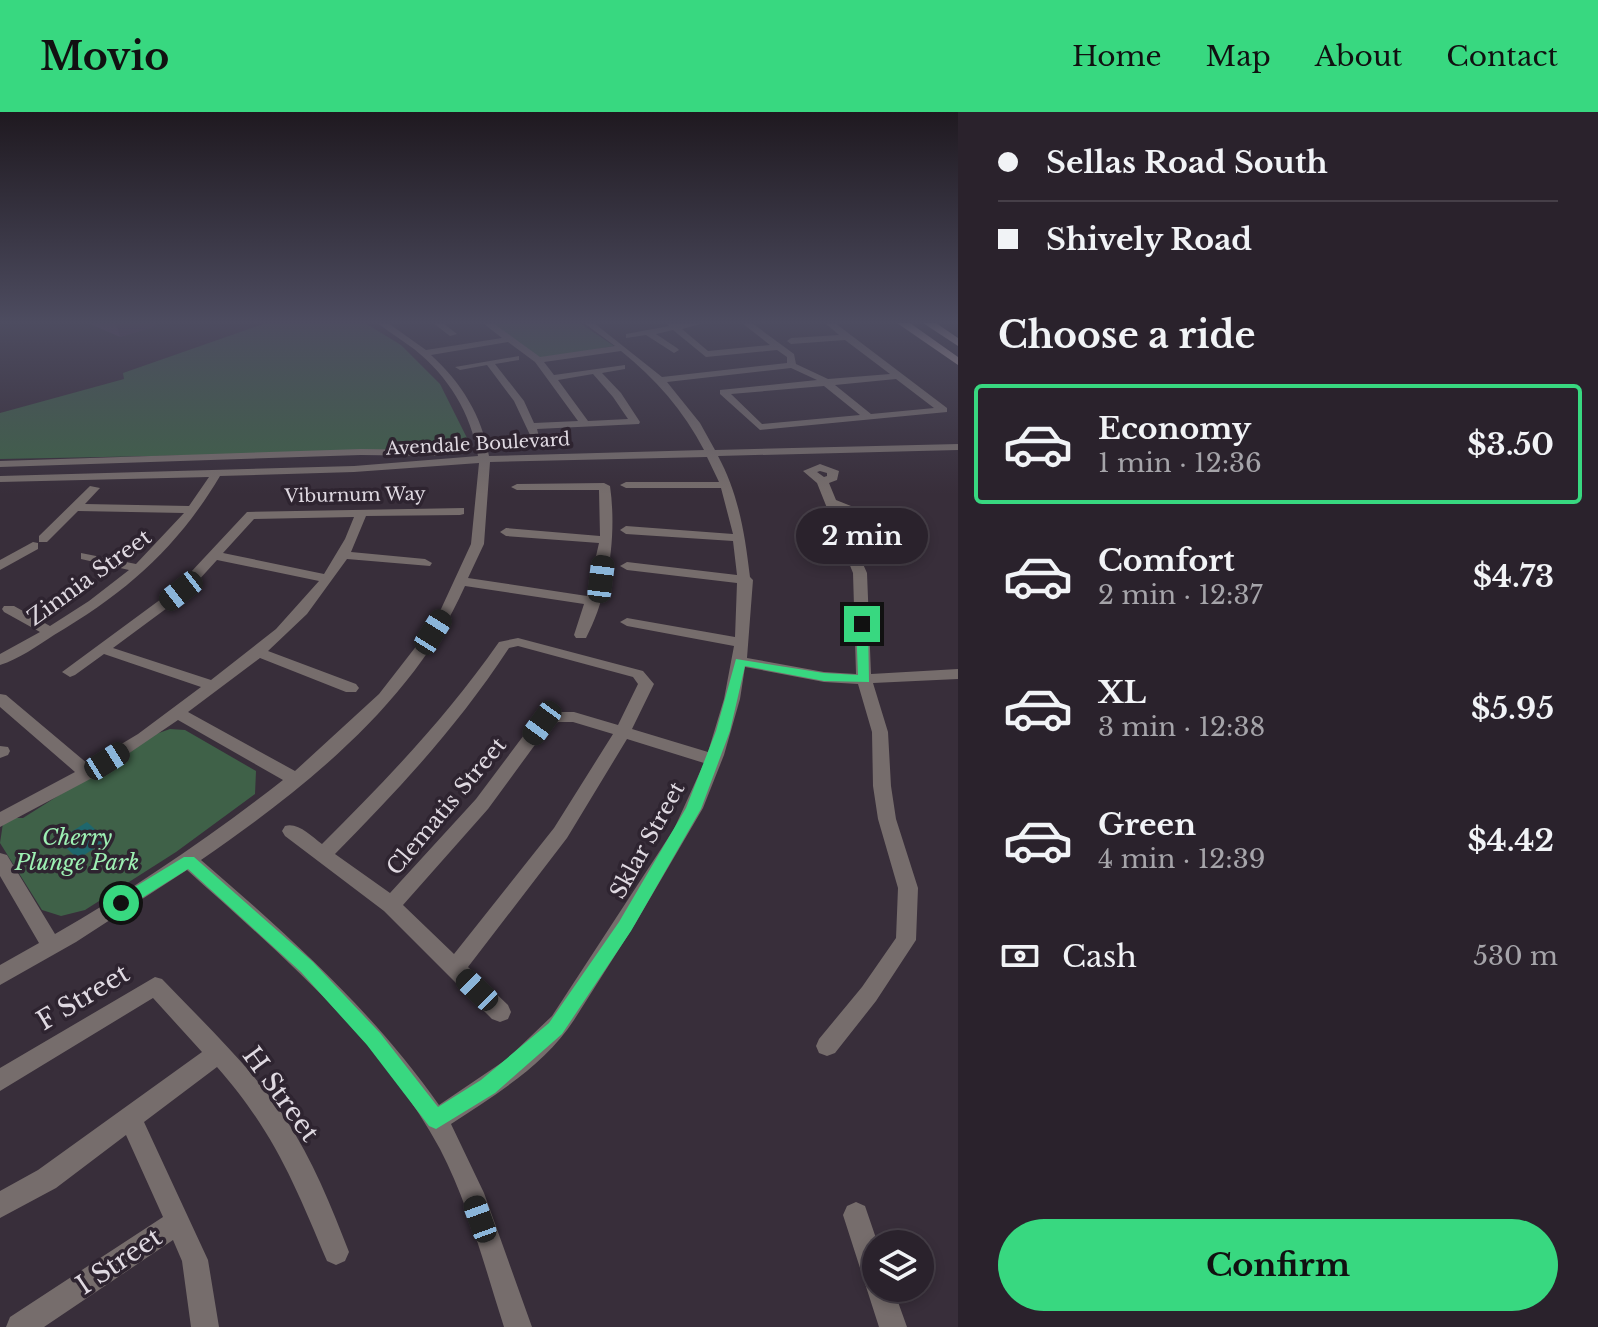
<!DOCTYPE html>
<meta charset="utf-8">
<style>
:root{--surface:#2a222c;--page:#362f38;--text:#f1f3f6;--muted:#a5a4a9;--line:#463f48;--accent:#38d880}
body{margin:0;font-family:"Libre Baskerville",serif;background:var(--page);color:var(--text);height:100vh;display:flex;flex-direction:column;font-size:30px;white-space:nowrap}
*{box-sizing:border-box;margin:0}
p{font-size:26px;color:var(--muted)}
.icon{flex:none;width:44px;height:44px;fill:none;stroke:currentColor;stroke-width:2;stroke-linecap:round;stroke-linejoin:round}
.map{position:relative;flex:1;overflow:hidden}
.panel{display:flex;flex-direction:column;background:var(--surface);width:640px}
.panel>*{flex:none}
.guide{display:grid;align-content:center;height:176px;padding:0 40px;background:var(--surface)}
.controls{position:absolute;left:862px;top:1118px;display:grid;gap:16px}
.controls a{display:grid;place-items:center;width:72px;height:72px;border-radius:50%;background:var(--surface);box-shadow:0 4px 12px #0003,0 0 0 2px var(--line);font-size:40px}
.end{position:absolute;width:36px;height:36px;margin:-18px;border:10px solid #38d880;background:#111;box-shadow:0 0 0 4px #111}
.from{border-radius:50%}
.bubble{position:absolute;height:56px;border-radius:28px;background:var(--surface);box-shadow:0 4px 12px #0003,0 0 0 2px var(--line);font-size:26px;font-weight:700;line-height:56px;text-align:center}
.car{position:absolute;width:24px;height:48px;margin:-24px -12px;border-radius:10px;box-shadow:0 0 6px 2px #0007;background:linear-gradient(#222 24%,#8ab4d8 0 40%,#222 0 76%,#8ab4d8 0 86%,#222 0)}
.guide b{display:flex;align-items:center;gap:28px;height:76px;font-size:30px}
.guide b+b{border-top:2px solid var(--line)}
.guide i{width:20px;height:20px;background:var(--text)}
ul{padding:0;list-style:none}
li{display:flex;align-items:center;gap:24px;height:120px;margin:0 16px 12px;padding:0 24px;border:4px solid transparent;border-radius:8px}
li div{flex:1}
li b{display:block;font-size:30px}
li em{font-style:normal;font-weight:700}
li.active{border-color:var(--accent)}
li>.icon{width:72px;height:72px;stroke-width:1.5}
h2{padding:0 40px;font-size:36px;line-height:96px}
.pay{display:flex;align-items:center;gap:20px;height:88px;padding:0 40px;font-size:30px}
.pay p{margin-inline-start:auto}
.button{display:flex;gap:16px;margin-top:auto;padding:16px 40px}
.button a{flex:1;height:92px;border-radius:48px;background:var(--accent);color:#111;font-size:32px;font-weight:700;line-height:92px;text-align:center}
header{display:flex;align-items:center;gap:48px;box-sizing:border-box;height:112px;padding:0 40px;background:var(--accent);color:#111}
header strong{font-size:38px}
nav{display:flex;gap:44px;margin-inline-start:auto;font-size:28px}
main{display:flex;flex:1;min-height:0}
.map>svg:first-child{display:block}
.green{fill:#3f6148}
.water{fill:#1f676d}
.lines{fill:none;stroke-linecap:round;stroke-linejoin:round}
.minor{fill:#766d6c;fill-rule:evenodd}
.major{fill:#baa8a4;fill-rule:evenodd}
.wall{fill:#57365e}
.shaded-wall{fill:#472c4c}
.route{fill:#38d880}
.labels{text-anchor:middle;stroke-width:7;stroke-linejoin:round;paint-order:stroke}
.far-street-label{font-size:18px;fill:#dfd9e1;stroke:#2e2430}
.street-label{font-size:22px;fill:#dfd9e1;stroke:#2e2430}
.park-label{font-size:22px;font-style:italic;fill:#9df0b3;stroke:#2e2430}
.near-street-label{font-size:26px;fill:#dfd9e1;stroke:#2e2430}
</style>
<header>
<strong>Movio</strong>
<nav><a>Home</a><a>Map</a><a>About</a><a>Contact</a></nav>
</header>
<main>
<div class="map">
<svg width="958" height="1215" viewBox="0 0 958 1215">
<rect width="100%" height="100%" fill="#382e3a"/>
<g class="green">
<polygon points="266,211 365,211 401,233 440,272 471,334 461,338 0,347 0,301 124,267 123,261"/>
<polygon points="492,211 580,211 614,234 541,247"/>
<polygon points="170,617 185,618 256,659 255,682 176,740 85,798 61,804 42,798 0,731 3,711 14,706 23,706 156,622"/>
</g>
<polygon class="water" points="87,710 107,728 78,747 58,728"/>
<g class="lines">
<g class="minor">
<path d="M377 211H388L426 238 502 226 483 211H493L540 245 615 234 584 211H594L662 265 787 251V245L777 238 706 245 673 218 656 222 677 236 679 238 674 241 646 223 626 226V222L669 214 666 211H704L682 217 708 239 770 233 742 211H752L794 242 796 252 828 267 890 262 845 228 791 232 787 229 791 226 839 223 825 211H835L947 296V300L760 318 720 282V278L817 268 791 256 667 270 700 311 715 338 958 332V338L718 344C739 383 745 423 750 465L753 468 747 546 824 560 856 562 853 461 817 371 803 359 820 352 839 359 837 368 829 371 836 388 871 402 877 411C871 422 861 424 855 434L867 461 871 562 958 557V567L873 571 888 620 891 674 896 707 918 776 916 828 876 889 835 941 827 944 819 941 816 934 819 927 862 875 896 826 898 776 878 707 873 674 872 620 858 572 824 570 745 555 740 587 724 643 703 696 635 812 574 908C545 953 495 983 451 1012L484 1081 532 1215H504C485 1156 469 1093 440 1037 380 926 279 841 187 758L76 830 0 873V853L39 831 0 764V741L7 743 55 822C135 776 211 724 283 668L178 608 94 665 0 715V700L75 660 0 595V582L6 583 88 652 138 622 201 575 104 542 75 563 70 565 62 560 176 476 247 400 464 396V402L460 403 366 404 351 440 425 447 432 451 430 454 347 447 307 502 268 539 356 572 359 576 356 580H346L260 546 188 600 295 659 379 582 435 510 471 432 479 351 354 360 220 364C177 436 127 480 54 523 37 534 19 547 0 553V542L40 520 4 500 2 497 4 494H14L50 514 89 489 129 458 81 447V441L136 452 184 401 78 399 47 430H39V424L90 374 100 376 85 392 189 394 209 365 0 370V364L354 354 478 344C471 301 448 264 414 237 402 228 389 220 377 211ZM508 230 535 250 578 309 534 311 524 289 495 252 519 248V244L455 255 460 258 487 253 514 289 531 325H539L537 317 639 312 640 310 621 281 602 261 625 257V253L554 263 544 250 621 239C655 266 684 299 704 338L489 344C482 304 461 270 431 243ZM593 262 613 285 628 307 588 309 558 268ZM896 267 934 296 871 302 835 273ZM824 274 860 303 762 312 731 282ZM707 345 719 370H626L620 373 626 376H721L733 422 626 414 620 418 626 422 733 429 737 463 627 450 620 454 627 458 737 471 735 525 627 506 620 510 627 514 734 534 724 587 708 640 632 617 654 572 643 559 518 526 499 530C445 607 388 666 322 732 311 724 298 710 285 714L282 719 285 724 384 799 492 907 500 910 508 907 511 900 508 893 468 855 567 726 627 627 704 651 674 717 552 904 507 947 439 993C373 899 288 823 201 748 304 677 413 591 465 474L584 492 574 523 576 526H586C609 483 617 422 610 374L604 371 517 372 511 375 517 378H599L600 424 506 416 500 420 506 424 599 431 587 484 468 466 484 432 490 350ZM820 359 827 361V364L824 365 817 360ZM840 398 863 408 865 411 862 416 850 421ZM354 405 345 427 324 462 223 441 254 407ZM217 448 319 469 276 517 211 568 113 536 186 482ZM518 534 633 565 638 572 618 613 574 600H556L536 607 476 687 390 781 335 742C401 675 457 615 509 536ZM558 610H573L613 622 554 716 454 842 403 793 488 697 548 615Z"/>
<polygon points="433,211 443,211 457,222 450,224"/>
<polygon points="361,337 437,338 443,341 437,344 361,343 0,355 0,349"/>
<polygon points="33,430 38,431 38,437 0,458 0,448"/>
<polygon points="0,634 8,635 10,639 8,643 0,646"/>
<path d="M155 865 162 867C205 912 251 955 285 1006 313 1048 331 1094 349 1140L345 1149 336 1153 327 1149C294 1071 274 1020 217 955L144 1010 208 1148 219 1215H191L182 1149 173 1128 44 1215H6L10 1205 163 1105 126 1023 56 1076 0 1106V1079L38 1058 202 940 153 886 0 979V956Z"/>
<polygon points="856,1090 865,1094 878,1132 876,1132 876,1176 893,1176 907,1215 879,1215 843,1103 847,1094"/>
</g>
<g class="major">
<polygon points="897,211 910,211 958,245 958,253"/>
<polygon points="923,211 936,211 958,226 958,234"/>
</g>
</g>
<polygon class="wall" points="88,211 155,211 156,214 120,225"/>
<polygon class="shaded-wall" points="116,211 155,211 156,214 120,225"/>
<linearGradient id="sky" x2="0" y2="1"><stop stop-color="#1f1920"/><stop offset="0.55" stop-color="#4d4c60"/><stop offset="1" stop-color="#4d4c60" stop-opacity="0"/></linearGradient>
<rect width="958" height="382" fill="url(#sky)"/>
<polygon class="route" points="862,509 868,512 869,570 824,569 745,554 730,619 701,697 631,819 562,922 495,981 436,1017 429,1014 367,933 301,860 188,757 126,796 115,796 113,791 115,787 184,745 194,745 313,850 380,921 438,995 481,968 549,911 619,810 686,696 716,619 736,547 824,561 858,563 856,512"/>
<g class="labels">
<g class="far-street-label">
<text transform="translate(478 332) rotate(-3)" y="6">Avendale Boulevard</text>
<text transform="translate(355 383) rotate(-1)" y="6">Viburnum Way</text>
</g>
<g class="street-label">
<text transform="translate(89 465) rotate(-36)" y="8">Zinnia Street</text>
<text transform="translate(446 694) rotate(-50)" y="8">Clematis Street</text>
<text transform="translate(647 728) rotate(-61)" y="8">Sklar Street</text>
</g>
<g class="park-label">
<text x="77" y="733">Cherry<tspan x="77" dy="25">Plunge Park</tspan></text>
</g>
<g class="near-street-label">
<text transform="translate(83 885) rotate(-31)" y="9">F Street</text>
<text transform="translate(281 982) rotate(54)" y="9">H Street</text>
<text transform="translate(119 1149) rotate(-34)" y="9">I Street</text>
</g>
</g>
</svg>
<div class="controls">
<a><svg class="icon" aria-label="layers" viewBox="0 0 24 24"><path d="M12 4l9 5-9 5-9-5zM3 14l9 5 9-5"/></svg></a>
</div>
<i class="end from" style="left:121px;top:791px"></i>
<i class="end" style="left:862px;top:512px"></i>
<div class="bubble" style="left:796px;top:396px;width:132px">2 min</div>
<i class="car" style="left:601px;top:467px;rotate:7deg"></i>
<i class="car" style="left:181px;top:479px;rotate:232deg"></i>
<i class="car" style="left:433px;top:520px;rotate:32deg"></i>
<i class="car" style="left:542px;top:611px;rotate:216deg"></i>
<i class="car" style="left:107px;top:649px;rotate:58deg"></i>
<i class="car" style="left:477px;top:878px;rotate:314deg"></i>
<i class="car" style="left:480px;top:1107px;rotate:340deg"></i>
</div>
<section class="panel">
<div class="guide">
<b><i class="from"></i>Sellas Road South</b>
<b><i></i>Shively Road</b>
</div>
<h2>Choose a ride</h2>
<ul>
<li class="active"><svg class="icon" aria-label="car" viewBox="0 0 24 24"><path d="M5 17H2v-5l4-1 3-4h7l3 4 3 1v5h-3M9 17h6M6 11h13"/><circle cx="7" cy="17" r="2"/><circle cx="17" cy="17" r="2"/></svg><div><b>Economy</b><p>1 min · 12:36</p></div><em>$3.50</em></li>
<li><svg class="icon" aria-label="car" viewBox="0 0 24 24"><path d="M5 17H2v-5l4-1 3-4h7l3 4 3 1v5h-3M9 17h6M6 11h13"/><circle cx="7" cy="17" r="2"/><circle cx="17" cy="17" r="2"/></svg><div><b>Comfort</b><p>2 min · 12:37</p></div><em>$4.73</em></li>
<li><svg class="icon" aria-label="car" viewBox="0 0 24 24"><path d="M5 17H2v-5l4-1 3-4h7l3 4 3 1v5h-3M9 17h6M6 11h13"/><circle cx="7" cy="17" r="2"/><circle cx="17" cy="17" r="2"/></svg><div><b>XL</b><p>3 min · 12:38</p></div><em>$5.95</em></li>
<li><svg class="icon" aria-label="car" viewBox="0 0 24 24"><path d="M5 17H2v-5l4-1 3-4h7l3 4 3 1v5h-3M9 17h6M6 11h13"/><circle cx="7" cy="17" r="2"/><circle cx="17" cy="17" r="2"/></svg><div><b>Green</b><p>4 min · 12:39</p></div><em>$4.42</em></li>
</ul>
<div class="pay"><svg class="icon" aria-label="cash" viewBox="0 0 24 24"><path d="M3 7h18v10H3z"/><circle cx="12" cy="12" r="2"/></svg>Cash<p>530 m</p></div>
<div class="button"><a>Confirm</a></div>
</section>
</main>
